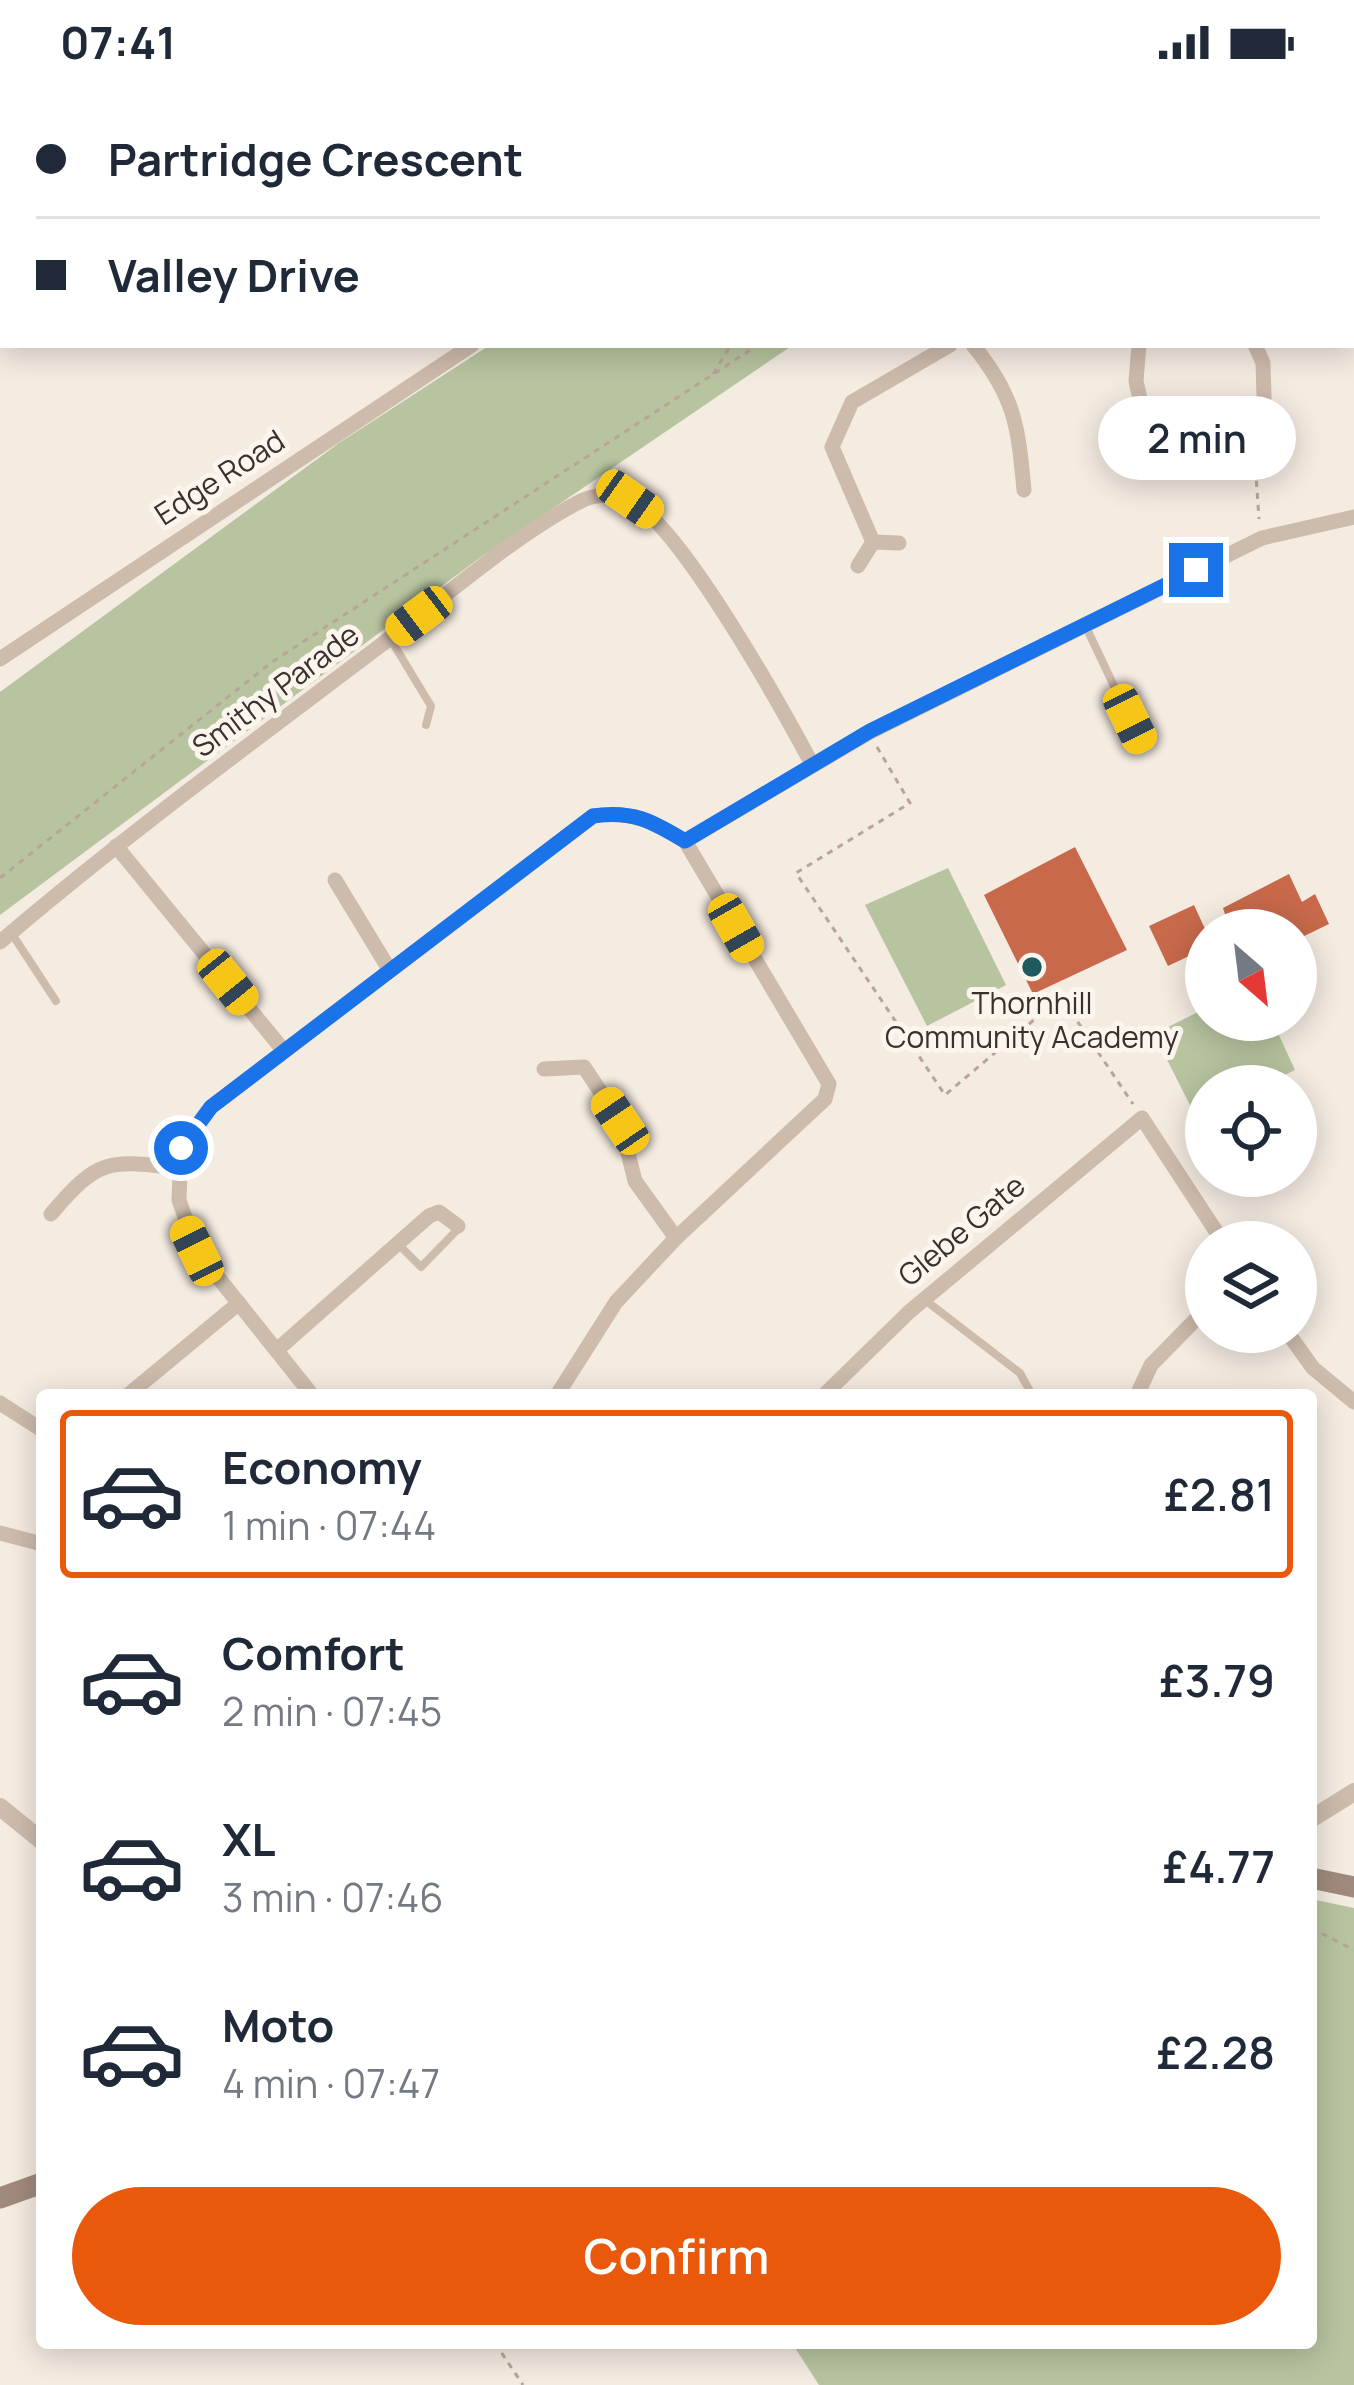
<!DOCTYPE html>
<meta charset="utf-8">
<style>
:root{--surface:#fff;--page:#f6f6f7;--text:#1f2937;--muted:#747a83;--line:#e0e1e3;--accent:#ea580c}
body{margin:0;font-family:Manrope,sans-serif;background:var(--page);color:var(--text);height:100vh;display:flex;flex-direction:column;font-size:45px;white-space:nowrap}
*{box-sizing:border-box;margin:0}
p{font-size:39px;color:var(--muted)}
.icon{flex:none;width:66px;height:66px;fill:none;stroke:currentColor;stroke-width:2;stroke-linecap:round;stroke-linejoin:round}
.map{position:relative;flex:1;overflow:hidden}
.side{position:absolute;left:36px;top:1305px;width:1281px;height:960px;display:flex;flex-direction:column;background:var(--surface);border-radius:12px;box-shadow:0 6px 30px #0003}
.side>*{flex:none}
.top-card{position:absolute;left:0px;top:0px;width:1356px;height:264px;box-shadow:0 6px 30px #0003;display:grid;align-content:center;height:264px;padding:0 36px;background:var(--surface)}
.needle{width:78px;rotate:152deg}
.fabs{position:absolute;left:1185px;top:825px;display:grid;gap:24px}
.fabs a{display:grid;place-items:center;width:132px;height:132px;border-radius:50%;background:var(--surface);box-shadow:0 6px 30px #0003;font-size:60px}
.end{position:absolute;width:54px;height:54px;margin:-27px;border:15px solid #1a73e8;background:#fff;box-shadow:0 0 0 6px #fff}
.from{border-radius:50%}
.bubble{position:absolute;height:84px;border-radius:42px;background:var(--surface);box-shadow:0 6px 30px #0003;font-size:39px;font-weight:600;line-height:84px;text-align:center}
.car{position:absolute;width:36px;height:72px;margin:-36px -18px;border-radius:15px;box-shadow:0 0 9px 3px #0007;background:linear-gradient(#f5c518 24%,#345 0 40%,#f5c518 0 76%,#345 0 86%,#f5c518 0)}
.top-card b{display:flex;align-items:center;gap:42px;height:114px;font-size:45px}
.top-card b+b{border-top:3px solid var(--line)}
.top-card i{width:30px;height:30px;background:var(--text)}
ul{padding:21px 0 0;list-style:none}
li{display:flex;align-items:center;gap:36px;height:168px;margin:0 24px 18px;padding:0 12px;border:6px solid transparent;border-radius:12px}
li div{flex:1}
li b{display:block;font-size:45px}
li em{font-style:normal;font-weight:600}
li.current{border-color:var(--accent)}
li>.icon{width:108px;height:108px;stroke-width:1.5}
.button{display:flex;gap:24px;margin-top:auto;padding:24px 36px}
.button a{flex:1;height:138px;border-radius:72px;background:var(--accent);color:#fff;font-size:48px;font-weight:600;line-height:138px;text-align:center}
.status{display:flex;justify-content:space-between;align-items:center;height:84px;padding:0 60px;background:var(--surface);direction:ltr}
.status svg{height:33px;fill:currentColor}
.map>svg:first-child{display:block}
.green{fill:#b8c4a0}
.building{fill:#c8694b}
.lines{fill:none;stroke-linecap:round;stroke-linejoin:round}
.path{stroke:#b9a596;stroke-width:3;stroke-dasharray:6 6;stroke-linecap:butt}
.service{stroke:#cdbbac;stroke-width:8}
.minor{stroke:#cdbbac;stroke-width:15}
.tertiary{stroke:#cdbbac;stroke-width:18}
.secondary{stroke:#a18a7d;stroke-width:21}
.route{stroke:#1a73e8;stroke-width:15}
.poi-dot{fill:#1f5a5e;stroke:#fbf5ee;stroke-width:4.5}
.labels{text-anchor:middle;stroke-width:10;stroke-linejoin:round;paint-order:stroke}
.street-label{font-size:30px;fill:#3b302b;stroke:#fbf5ee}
.poi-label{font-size:30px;fill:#3b302b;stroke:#fbf5ee}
</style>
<div class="status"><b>07:41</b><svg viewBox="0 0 49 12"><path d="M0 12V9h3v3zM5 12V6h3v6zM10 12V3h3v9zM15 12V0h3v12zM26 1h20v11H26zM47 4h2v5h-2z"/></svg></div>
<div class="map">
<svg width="1354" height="2301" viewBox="0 0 1354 2301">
<rect width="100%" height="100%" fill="#f4ebe1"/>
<g class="green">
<polygon points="881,0 1217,0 874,3"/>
<polygon points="490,261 793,261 477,476 0,831 0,608 339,359"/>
<polygon points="948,784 1006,901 927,942 865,821"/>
<polygon points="1206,924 1206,936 1272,936 1295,986 1262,1002 1206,1002 1206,1029 1196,1033 1154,950"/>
<polygon points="1311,1815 1354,1824 1354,2301 819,2301 792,2259 1311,2259"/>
</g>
<g class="building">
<polygon points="1075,763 1127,866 1033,910 984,811"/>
<polygon points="1289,790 1302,818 1315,810 1329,840 1296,856 1296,846 1230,846 1223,824"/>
<polygon points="1194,821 1206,847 1206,864 1168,882 1149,842"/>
</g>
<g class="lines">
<g class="path">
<polyline points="1195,0 1203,3"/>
<polyline points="1353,53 1354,53"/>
<polyline points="713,290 731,261"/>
<polyline points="1254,361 1259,435"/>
<polyline points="877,663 910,719 796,789 945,1011 1061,913 1133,1020"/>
<polyline points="0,794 272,578 758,261"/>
<polyline points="1311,1844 1354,1866"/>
<polyline points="495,2259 523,2301"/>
</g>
<g class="service">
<polyline points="1086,543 1142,661"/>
<polyline points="391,556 431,622 426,641"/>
<polyline points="12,850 56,917"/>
<polyline points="397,1159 421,1183 459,1144"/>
<polyline points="925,1216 1020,1289 1032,1311"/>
</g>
<g class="minor">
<polyline points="847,3 853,0"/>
<polyline points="1353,189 1354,189"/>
<path d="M973 261C1015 313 1018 341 1024 406"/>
<polyline points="1139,261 1136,297 1146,342"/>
<polyline points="1255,261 1263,279 1265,347"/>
<polyline points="873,458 899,459"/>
<polyline points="858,482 873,458 832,363 852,318 950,261"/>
<polyline points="0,575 472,261"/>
<polyline points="685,757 870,648 1262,454 1354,433"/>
<polyline points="116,762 284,967"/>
<polyline points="335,796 389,885"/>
<path d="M0 858C123 753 253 658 381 561 441 516 516 450 581 417 595 410 611 410 625 414 675 430 784 628 812 680"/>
<polyline points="544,985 584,983 620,1037 635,1097 676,1154"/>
<path d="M51 1130C97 1076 107 1075 176 1084"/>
<polyline points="1287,1248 1313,1284 1354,1318"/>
<polyline points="278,1265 429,1132 439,1128 458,1142"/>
<polyline points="128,1311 239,1219"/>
<path d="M312 1311 197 1167 179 1116 181 1063 211 1023 593 732C632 726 652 737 685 757L829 1000 825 1015 676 1154 616 1218 557 1311"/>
<polyline points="824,1311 909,1228 1142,1034 1223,1158"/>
<polyline points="1137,1311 1151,1281 1206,1225"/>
<polyline points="0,1319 42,1346"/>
<polyline points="0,1449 42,1460"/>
</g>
<g class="tertiary">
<polyline points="0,1723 42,1757"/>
<polyline points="1311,1735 1354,1708"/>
</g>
<g class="secondary">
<polyline points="1311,1794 1354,1803"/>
<polyline points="0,2114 42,2099"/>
</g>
</g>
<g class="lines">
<path class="route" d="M181 1064 211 1023 593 732C632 726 652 737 685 757L870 647 1196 486"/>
</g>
<circle class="poi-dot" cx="1032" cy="883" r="12"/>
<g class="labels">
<g class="street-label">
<text transform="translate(220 394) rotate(-33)" y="10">Edge Road</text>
<text transform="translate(276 607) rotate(-37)" y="10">Smithy Parade</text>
<text transform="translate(962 1147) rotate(-40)" y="10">Glebe Gate</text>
</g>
<g class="poi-label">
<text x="1032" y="930">Thornhill<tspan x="1032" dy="34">Community Academy</tspan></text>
</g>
</g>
</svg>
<div class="fabs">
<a><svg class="needle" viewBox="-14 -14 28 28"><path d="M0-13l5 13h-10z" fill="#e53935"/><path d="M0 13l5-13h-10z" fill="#747a83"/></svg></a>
<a><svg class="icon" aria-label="locate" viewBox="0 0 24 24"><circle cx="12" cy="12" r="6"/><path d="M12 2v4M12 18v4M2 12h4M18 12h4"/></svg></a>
<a><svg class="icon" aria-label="layers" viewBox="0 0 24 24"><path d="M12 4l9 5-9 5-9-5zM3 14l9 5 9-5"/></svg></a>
</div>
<i class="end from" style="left:181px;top:1064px"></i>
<i class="end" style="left:1196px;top:486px"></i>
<div class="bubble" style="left:1098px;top:312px;width:198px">2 min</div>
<i class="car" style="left:630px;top:415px;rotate:125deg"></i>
<i class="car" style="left:419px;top:532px;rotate:233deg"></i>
<i class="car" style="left:1130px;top:635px;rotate:154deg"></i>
<i class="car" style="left:736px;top:844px;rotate:150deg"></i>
<i class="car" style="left:228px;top:898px;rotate:141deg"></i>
<i class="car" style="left:620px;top:1037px;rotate:326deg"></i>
<i class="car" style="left:197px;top:1167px;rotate:334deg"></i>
<div class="top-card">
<b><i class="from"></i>Partridge Crescent</b>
<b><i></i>Valley Drive</b>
</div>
<section class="side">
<ul>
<li class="current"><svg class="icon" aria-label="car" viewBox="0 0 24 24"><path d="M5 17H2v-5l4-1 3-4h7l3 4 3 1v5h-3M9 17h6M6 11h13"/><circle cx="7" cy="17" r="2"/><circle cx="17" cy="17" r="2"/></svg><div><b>Economy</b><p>1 min · 07:44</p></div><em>£2.81</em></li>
<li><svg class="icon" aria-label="car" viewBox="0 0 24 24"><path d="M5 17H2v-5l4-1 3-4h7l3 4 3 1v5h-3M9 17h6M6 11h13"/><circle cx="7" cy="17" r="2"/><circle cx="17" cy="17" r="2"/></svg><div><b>Comfort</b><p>2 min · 07:45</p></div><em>£3.79</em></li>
<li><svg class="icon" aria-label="car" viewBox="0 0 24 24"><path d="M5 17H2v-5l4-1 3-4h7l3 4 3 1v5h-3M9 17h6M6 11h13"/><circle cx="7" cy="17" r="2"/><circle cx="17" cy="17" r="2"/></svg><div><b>XL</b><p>3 min · 07:46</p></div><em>£4.77</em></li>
<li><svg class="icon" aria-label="car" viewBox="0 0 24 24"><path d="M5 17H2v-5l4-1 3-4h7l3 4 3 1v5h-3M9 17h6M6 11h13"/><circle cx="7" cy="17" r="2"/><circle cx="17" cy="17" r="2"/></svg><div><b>Moto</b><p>4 min · 07:47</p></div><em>£2.28</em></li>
</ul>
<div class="button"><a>Confirm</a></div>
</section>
</div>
